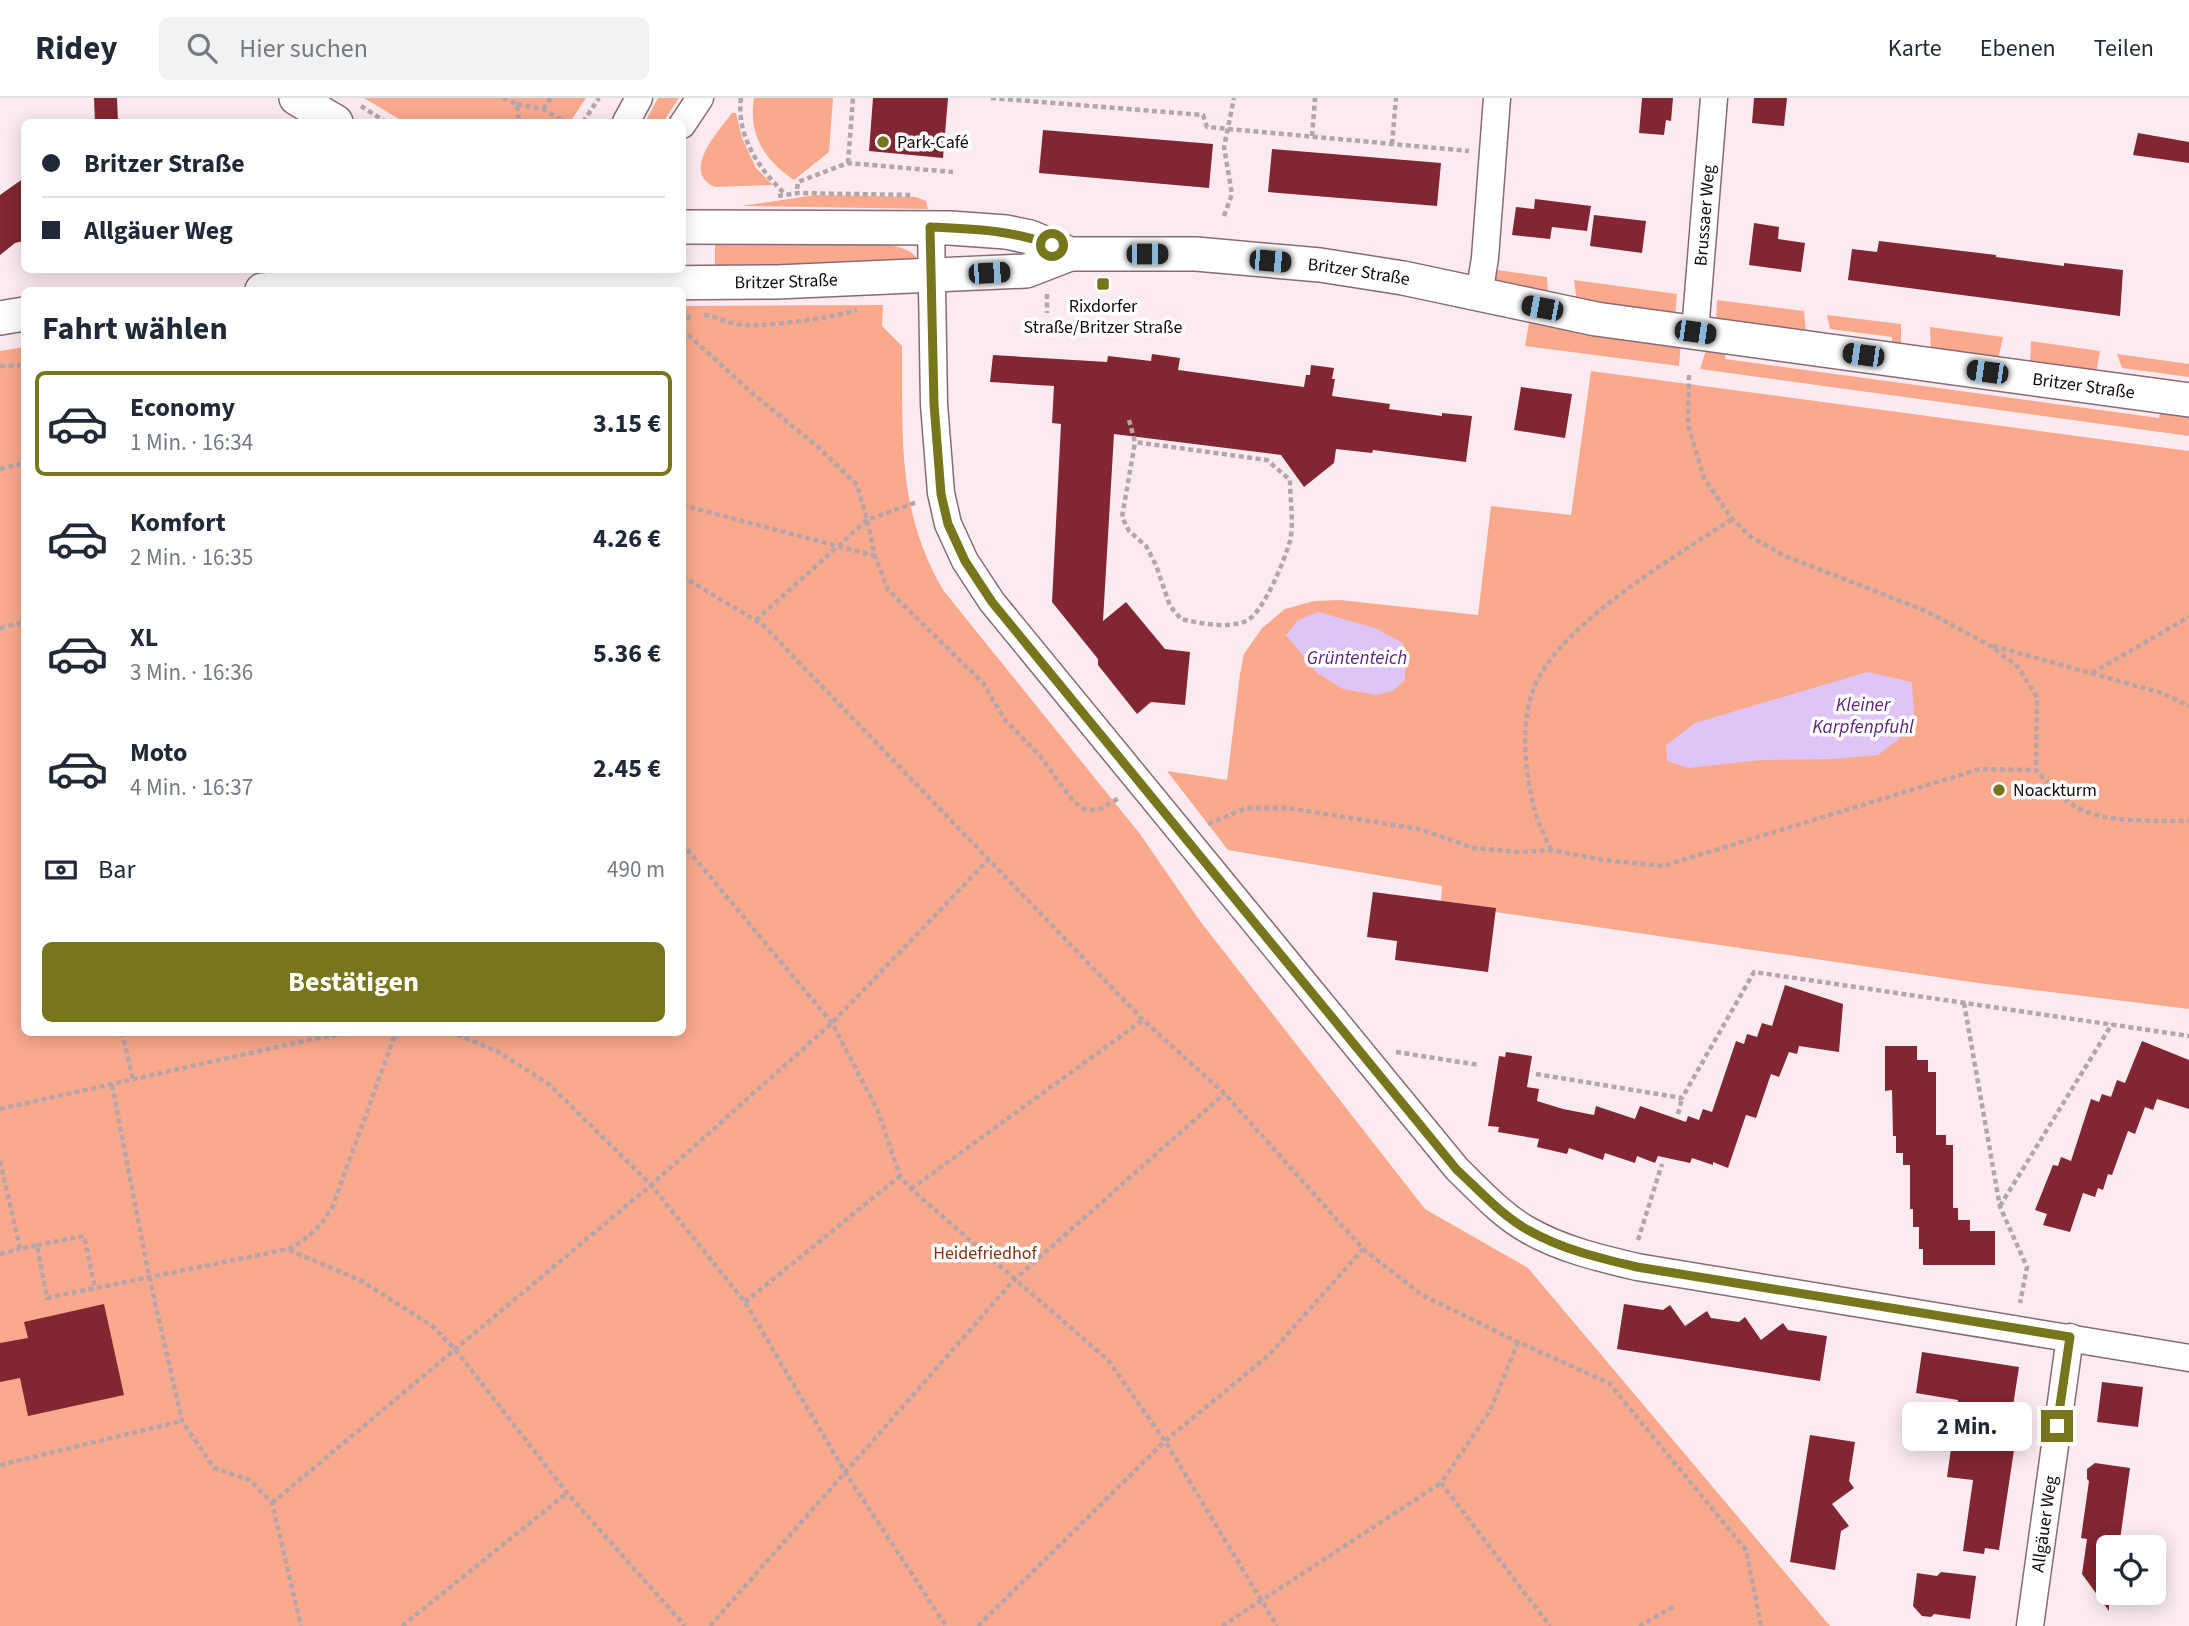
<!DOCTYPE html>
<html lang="de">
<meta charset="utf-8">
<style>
:root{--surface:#fff;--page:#f2f2f3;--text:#1f2937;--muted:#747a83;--line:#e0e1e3;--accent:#77761c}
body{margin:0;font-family:"Source Sans 3",sans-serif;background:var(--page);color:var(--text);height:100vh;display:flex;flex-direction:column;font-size:26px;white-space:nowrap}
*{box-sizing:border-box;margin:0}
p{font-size:23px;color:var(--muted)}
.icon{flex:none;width:38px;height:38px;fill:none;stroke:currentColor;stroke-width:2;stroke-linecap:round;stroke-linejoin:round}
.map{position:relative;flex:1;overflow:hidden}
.panel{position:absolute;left:21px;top:189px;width:665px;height:749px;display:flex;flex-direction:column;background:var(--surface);border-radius:10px;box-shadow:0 4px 18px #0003}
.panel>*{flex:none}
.top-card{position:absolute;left:21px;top:21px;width:665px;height:154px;border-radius:10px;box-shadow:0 4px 18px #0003;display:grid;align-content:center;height:154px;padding:0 21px;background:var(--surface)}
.fabs{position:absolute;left:2096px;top:1437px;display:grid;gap:14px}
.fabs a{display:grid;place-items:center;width:70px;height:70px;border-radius:10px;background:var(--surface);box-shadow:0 4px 18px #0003;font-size:35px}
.end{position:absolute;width:32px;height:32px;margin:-16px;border:9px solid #77761c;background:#fff;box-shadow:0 0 0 4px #fff}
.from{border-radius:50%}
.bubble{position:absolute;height:49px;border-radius:10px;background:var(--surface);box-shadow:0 4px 18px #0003;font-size:23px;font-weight:700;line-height:49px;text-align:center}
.car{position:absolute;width:21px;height:42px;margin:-21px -10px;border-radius:9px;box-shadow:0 0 5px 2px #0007;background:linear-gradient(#222 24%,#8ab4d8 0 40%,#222 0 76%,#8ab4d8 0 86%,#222 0)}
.top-card b{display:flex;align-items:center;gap:24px;height:66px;font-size:26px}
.top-card b+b{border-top:2px solid var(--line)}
.top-card i{width:18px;height:18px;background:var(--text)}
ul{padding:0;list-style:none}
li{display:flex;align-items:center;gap:21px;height:105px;margin:0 14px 10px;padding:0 7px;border:4px solid transparent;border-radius:10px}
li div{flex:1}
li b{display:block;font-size:26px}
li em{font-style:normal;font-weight:700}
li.selected{border-color:var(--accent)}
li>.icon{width:63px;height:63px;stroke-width:1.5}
h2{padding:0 21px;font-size:32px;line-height:84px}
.pay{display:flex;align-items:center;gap:18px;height:77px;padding:0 21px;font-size:26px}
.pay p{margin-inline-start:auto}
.primary-button{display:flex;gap:14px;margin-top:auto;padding:14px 21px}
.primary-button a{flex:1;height:80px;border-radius:10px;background:var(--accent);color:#fff;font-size:28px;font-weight:700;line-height:80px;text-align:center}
header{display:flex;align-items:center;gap:42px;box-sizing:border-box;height:98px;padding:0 35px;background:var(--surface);border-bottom:2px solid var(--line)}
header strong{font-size:33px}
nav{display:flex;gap:38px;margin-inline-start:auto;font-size:24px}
.search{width:490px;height:63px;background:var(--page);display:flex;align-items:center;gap:18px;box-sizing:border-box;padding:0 24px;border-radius:10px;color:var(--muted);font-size:26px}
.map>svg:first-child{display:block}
.green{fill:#faa98d}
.water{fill:#dec4f7}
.building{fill:#812632}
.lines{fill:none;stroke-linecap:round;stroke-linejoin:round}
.minor-casing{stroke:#8a6975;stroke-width:29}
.major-casing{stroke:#8a6975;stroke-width:36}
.path{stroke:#b4a5ab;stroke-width:4.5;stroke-dasharray:5 3.5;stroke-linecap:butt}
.minor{stroke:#fff;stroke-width:26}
.major{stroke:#fff;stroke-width:33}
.route{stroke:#77761c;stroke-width:9}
.poi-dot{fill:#77761c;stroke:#fff;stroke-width:2.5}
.labels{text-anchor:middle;stroke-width:7;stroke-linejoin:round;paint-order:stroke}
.poi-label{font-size:18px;fill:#15090e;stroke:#fff;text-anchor:start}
.street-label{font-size:18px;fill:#15090e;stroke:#fff}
.park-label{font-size:18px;fill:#853210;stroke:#fff}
.water-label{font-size:19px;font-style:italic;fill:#5d2383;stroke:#fff}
</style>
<header>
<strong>Ridey</strong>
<div class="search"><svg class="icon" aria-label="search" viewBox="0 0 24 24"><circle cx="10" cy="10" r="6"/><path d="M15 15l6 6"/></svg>Hier suchen</div>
<nav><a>Karte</a><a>Ebenen</a><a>Teilen</a></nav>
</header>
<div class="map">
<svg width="2189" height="1528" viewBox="0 0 2189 1528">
<rect width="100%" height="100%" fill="#fbebf1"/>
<g class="green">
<polygon points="364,0 586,0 570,24 404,24"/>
<polygon points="658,0 679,0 663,24 645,24"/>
<path d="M754 0H833L829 54 794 82C764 62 748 36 754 0Z"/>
<path d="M732 15H736L742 40 756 70 773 87 715 89C680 74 718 34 732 15Z"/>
<polygon points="816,97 916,99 926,103 928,111 741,108"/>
<path d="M715 146H884C896 148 912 151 918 162L715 171Z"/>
<polygon points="1490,171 1547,179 1548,197 1492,188"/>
<polygon points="1574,182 1677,196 1675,219 1577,204"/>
<polygon points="1717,202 1804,213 1806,235 1716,224"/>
<path d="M883 207 882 228 902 248C903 339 896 410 943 492L1140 736 1200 823 1425 1111 1528 1170 1830 1528H0V253L24 249V934H682L683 208Z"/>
<polygon points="1827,217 1901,226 1901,250 1892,249 1892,239 1830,231"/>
<polygon points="1530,219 1681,243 1679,268 1525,248"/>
<polygon points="1930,229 2003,239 1998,262 1931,254"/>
<polygon points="2031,243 2100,253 2096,276 2030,267"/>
<polygon points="1707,249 1726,251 1725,261 2159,320 2161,311 2189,315 2189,338 1700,271"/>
<polygon points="2117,256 2189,266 2189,279 2122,270"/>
<polygon points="1591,273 2189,353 2189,911 1978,885 1495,814 1495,810 1441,803 1442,788 1228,752 1167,673 1227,682 1240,576 1244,556 1262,530 1285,511 1314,503 1340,502 1478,517 1491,408 1571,417"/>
</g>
<g class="water">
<polygon points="1318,514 1375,530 1403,545 1405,564 1405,582 1393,593 1376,597 1343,591 1317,575 1286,537 1298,522"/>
<polygon points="1867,574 1912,584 1914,618 1899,641 1878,657 1836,661 1762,662 1688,670 1667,663 1666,647 1695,625"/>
</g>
<g class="building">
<polygon points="94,0 117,0 118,24 95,24"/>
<polygon points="873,0 948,0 943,60 869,53"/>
<polygon points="1642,0 1673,0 1671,23 1666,22 1664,37 1639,35"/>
<polygon points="1754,0 1787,0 1784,28 1752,25"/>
<polygon points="1043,32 1213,46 1209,90 1039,75"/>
<polygon points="2138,35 2189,44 2189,65 2133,57"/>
<polygon points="1272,51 1441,65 1437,108 1268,94"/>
<polygon points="24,80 24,143 15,145 0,157 0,97"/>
<polygon points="1535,101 1591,108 1587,133 1552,129 1550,141 1512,137 1516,109 1534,111"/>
<polygon points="1594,117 1646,123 1642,155 1590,148"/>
<polygon points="1754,125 1779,129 1778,141 1805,145 1801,174 1749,167"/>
<polygon points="1879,143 1996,157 1996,159 2064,168 2064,165 2123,172 2120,218 1848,182 1852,151 1877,154"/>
<polygon points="1152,256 1180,260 1178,272 1304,289 1306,277 1310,277 1311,267 1334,270 1332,281 1335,281 1332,298 1390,306 1389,311 1442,318 1442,315 1472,318 1466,364 1373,352 1372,355 1336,351 1334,365 1304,389 1281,357 1114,336 1103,523 1126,504 1165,551 1190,554 1185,607 1151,604 1137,616 1098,567 1098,561 1052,504 1061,326 1052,325 1054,288 990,284 993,257 1107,264 1108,258 1151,263"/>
<polygon points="1521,289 1572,296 1565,340 1514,332"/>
<polygon points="1373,794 1496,810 1488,874 1395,862 1397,843 1367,839"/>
<polygon points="1785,887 1843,906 1839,954 1799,948 1797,956 1789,954 1779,979 1771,976 1756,1020 1746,1017 1728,1070 1713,1064 1713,1067 1692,1060 1690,1065 1658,1058 1655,1065 1637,1058 1635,1065 1605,1055 1603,1062 1569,1050 1567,1056 1537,1049 1539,1041 1498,1034 1499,1029 1488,1028 1499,958 1505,959 1506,954 1532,958 1527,989 1539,991 1537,1003 1563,1011 1594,1017 1596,1008 1635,1021 1640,1008 1686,1024 1688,1018 1699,1022 1703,1011 1712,1014 1736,943 1744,946 1747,936 1757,939 1762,925 1772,928"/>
<polygon points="2142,943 2189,962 2189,1011 2157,1001 2153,1012 2145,1009 2135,1036 2128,1033 2112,1077 2108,1076 2103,1092 2098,1090 2095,1099 2083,1095 2070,1134 2043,1127 2047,1116 2035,1112 2053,1067 2058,1068 2061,1059 2071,1063 2091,1001 2099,1004 2102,996 2111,999 2117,982 2125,985"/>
<polygon points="1885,948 1917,948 1917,962 1928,962 1928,974 1936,974 1936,1037 1946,1037 1946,1047 1953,1047 1953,1110 1958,1110 1958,1122 1970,1122 1970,1133 1995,1133 1995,1167 1923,1167 1923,1151 1919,1151 1919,1129 1913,1129 1913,1111 1910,1111 1910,1067 1903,1067 1903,1055 1896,1055 1896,1038 1893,1038 1892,992 1885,993"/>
<polygon points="104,1206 124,1297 28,1318 20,1280 0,1284 0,1245 28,1240 24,1224"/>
<polygon points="1624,1206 1663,1212 1670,1207 1685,1228 1707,1213 1711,1220 1739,1224 1745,1219 1761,1242 1783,1225 1788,1232 1827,1238 1820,1283 1617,1251"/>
<polygon points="1922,1254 2019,1269 2007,1347 2012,1348 2011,1351 2014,1352 1999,1452 1985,1450 1984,1456 1963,1453 1973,1382 1947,1379 1958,1302 1916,1295"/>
<polygon points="2102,1284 2143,1289 2138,1329 2097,1324"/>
<polygon points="1810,1337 1855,1344 1849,1383 1854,1390 1832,1406 1849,1428 1841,1433 1835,1472 1790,1464"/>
<polygon points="2095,1365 2130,1370 2119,1449 2109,1449 2109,1513 2082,1476 2087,1441 2081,1440 2089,1383 2087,1381 2087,1371"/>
<polygon points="1941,1474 1976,1478 1970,1521 1934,1516 1931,1519 1922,1518 1913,1508 1917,1475 1937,1478"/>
</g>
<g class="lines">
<g class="minor-casing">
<g id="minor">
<polyline points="626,24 639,0"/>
<polyline points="682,27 700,0"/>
<path d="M931 129 934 306 941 395 948 426 965 463 992 504 1457 1071C1479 1092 1501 1117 1528 1132 1561 1151 1599 1160 1637 1169L2189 1260"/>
<polyline points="1479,197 1485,160 1497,0"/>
<path id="s1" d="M1695 234 1714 0"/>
<path id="s2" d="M2030 1528 2070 1239"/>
</g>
</g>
<g class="major-casing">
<g id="major">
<polyline points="296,0 336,24"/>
<path id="s3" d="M682 129 950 130 1006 134 1030 139 1070 156H1196L1320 167 1403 180 1596 221 2189 302"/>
<path id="s4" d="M262 192 460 178 531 186 777 184 1026 173 1070 156"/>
<polyline points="0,220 24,216"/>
</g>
</g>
<g class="path">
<polyline points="503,0 517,6 519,24"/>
<path d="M741 0C736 38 759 71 785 96"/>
<polyline points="991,0 1203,17 1207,29 1469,53"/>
<polyline points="517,6 543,11 565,24"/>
<polyline points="361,8 386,24"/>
<polyline points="543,11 551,0"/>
<polyline points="583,24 599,0"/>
<polyline points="1312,38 1315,0"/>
<polyline points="1392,46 1396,0"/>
<polyline points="848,65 853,0"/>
<polyline points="797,91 798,84 848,65 953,74"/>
<polyline points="778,98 798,95 912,97"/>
<polyline points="1224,118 1232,96 1224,49 1234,0"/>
<polyline points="1047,196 1047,215"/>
<path d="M704 217C716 218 725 224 736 226 755 231 838 219 857 212"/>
<polyline points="682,228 692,215"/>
<polyline points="682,231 753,296 818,349 857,387 867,422 875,458 888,492 983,585 1005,622 1040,658 1074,704 1084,711 1098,712 1119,700"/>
<polyline points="0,268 24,267"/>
<polyline points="1689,277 1688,327 1704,380 1732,421 1751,439 1785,458 1926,513 1989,547 2018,569 2037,599 2036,672"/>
<path d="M1129 322 1135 344 1122 419 1129 433 1146 448 1156 467 1170 508 1181 521C1199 525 1228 531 1246 523 1263 516 1285 461 1290 443 1294 425 1290 401 1290 382L1267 362 1135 344"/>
<polyline points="0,371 24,365"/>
<polyline points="682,407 875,458"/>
<polyline points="682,478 763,527 1143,922 1224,995 1363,1151 1422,1197 1518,1244 1609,1285 1746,1452 1761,1528"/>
<polyline points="756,522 867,422 917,404"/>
<polyline points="22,525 24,535"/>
<polyline points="0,530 24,524"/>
<polyline points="1993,548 2162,595 2189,608"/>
<polyline points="2092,575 2189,519"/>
<path d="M1208 726 1246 710H1288L1419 731 1474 750 1519 754 1551 752 1604 762 1663 768 1980 671 2036 672C2048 685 2061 700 2076 709 2105 726 2156 722 2189 723"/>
<polyline points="682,745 832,925 878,1013 900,1078 911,1091 1108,1262 1165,1343 1277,1528"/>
<path d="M1551 752C1546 740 1538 726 1535 713 1525 676 1520 628 1533 592 1558 526 1674 460 1732 421"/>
<polyline points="1964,905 2000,1109 2027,1169 2020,1205"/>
<polyline points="122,934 133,982"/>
<polyline points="440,934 458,937 499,954 550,987 651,1087 745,1204 845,1374 946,1528"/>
<polyline points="1396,954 1479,967"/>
<polyline points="1536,976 1682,1000 1754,874 2189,938"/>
<polyline points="112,987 149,1178 182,1323 214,1370 250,1382 272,1405 301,1528"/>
<polyline points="0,1011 313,941 358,934"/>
<polyline points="1678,1016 1682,1000"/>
<path d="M0 1063 20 1151 37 1147 47 1200 288 1151C308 1141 320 1129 332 1110L396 934"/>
<polyline points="911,1091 1143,922"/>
<polyline points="2000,1108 2112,926"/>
<polyline points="1638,1142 1662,1066"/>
<polyline points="37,1147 84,1138 95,1190"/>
<polyline points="289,1152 362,1183 432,1228 455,1251 567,1395 685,1528"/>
<polyline points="0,1156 20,1151"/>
<polyline points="745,1204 900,1078"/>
<polyline points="1518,1244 1490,1313 1441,1385 1550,1528"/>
<polyline points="0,1367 182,1323"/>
<polyline points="272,1405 651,1087 832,925 989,761"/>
<polyline points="402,1528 567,1395"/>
<polyline points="710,1528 1014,1182 1224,996"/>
<polyline points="978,1528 1165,1343 1269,1257 1363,1151"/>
<polyline points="1222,1528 1441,1385"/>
<polyline points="1639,1528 1675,1508"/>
</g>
<use href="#minor" class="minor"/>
<use href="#major" class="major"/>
</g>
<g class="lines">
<path class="route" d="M1052 147C1012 132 972 131 930 129L934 306 941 396 948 426 965 463 992 504 1457 1072C1479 1092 1501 1117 1528 1132 1561 1151 1599 1160 1637 1169L2070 1239 2057 1328"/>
</g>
<g class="poi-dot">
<circle cx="883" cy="44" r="7"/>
<rect x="1096" y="179" width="14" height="14" rx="3.5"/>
<circle cx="1999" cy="692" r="7"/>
</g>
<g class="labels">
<g class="poi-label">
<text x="897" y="50">Park-Café</text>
<text x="1103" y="214" text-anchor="middle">Rixdorfer<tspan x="1103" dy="21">Straße/Britzer Straße</tspan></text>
<text x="2013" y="698">Noackturm</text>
</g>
<g class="street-label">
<text dy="6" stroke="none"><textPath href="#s1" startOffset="117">Brussaer Weg</textPath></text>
<text dy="6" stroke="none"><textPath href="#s3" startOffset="682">Britzer Straße</textPath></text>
<text dy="6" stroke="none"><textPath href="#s4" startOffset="525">Britzer Straße</textPath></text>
<text dy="6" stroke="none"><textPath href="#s3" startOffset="1416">Britzer Straße</textPath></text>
<text dy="6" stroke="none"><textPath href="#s2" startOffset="103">Allgäuer Weg</textPath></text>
</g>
<g class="park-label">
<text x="985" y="1161">Heidefriedhof</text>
</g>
<g class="water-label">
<text x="1357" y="566">Grüntenteich</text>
<text x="1863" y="613">Kleiner<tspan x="1863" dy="22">Karpfenpfuhl</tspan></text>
</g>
</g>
</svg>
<div class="fabs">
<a><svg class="icon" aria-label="locate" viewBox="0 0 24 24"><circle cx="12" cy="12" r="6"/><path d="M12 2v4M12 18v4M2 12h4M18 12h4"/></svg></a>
</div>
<i class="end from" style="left:1052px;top:147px"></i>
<i class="end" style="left:2057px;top:1328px"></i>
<div class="bubble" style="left:1902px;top:1304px;width:130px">2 Min.</div>
<i class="car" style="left:1147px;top:156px;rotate:90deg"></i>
<i class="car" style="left:1270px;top:163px;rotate:95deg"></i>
<i class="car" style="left:989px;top:175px;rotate:87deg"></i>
<i class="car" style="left:1542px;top:210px;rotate:281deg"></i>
<i class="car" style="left:1695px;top:234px;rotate:98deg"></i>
<i class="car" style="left:1863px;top:257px;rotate:278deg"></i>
<i class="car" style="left:1987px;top:274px;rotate:278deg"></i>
<div class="top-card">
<b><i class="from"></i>Britzer Straße</b>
<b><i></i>Allgäuer Weg</b>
</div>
<section class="panel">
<h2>Fahrt wählen</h2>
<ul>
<li class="selected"><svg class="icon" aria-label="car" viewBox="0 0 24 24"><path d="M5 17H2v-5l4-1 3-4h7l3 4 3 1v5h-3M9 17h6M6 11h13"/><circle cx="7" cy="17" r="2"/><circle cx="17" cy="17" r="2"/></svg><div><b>Economy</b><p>1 Min. · 16:34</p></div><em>3.15 €</em></li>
<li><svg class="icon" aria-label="car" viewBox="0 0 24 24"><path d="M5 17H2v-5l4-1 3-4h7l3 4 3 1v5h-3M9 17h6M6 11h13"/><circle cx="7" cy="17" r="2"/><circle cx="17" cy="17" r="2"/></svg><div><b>Komfort</b><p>2 Min. · 16:35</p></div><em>4.26 €</em></li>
<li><svg class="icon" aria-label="car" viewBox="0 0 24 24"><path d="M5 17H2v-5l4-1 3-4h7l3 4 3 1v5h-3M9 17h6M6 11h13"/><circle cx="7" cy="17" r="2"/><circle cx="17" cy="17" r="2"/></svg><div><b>XL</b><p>3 Min. · 16:36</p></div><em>5.36 €</em></li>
<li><svg class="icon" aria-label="car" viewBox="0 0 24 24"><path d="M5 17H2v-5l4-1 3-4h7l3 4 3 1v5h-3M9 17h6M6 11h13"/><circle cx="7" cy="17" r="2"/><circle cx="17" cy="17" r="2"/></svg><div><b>Moto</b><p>4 Min. · 16:37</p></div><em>2.45 €</em></li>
</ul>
<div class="pay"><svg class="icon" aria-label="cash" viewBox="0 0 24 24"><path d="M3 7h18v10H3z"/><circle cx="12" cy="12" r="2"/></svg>Bar<p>490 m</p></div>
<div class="primary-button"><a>Bestätigen</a></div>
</section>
</div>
